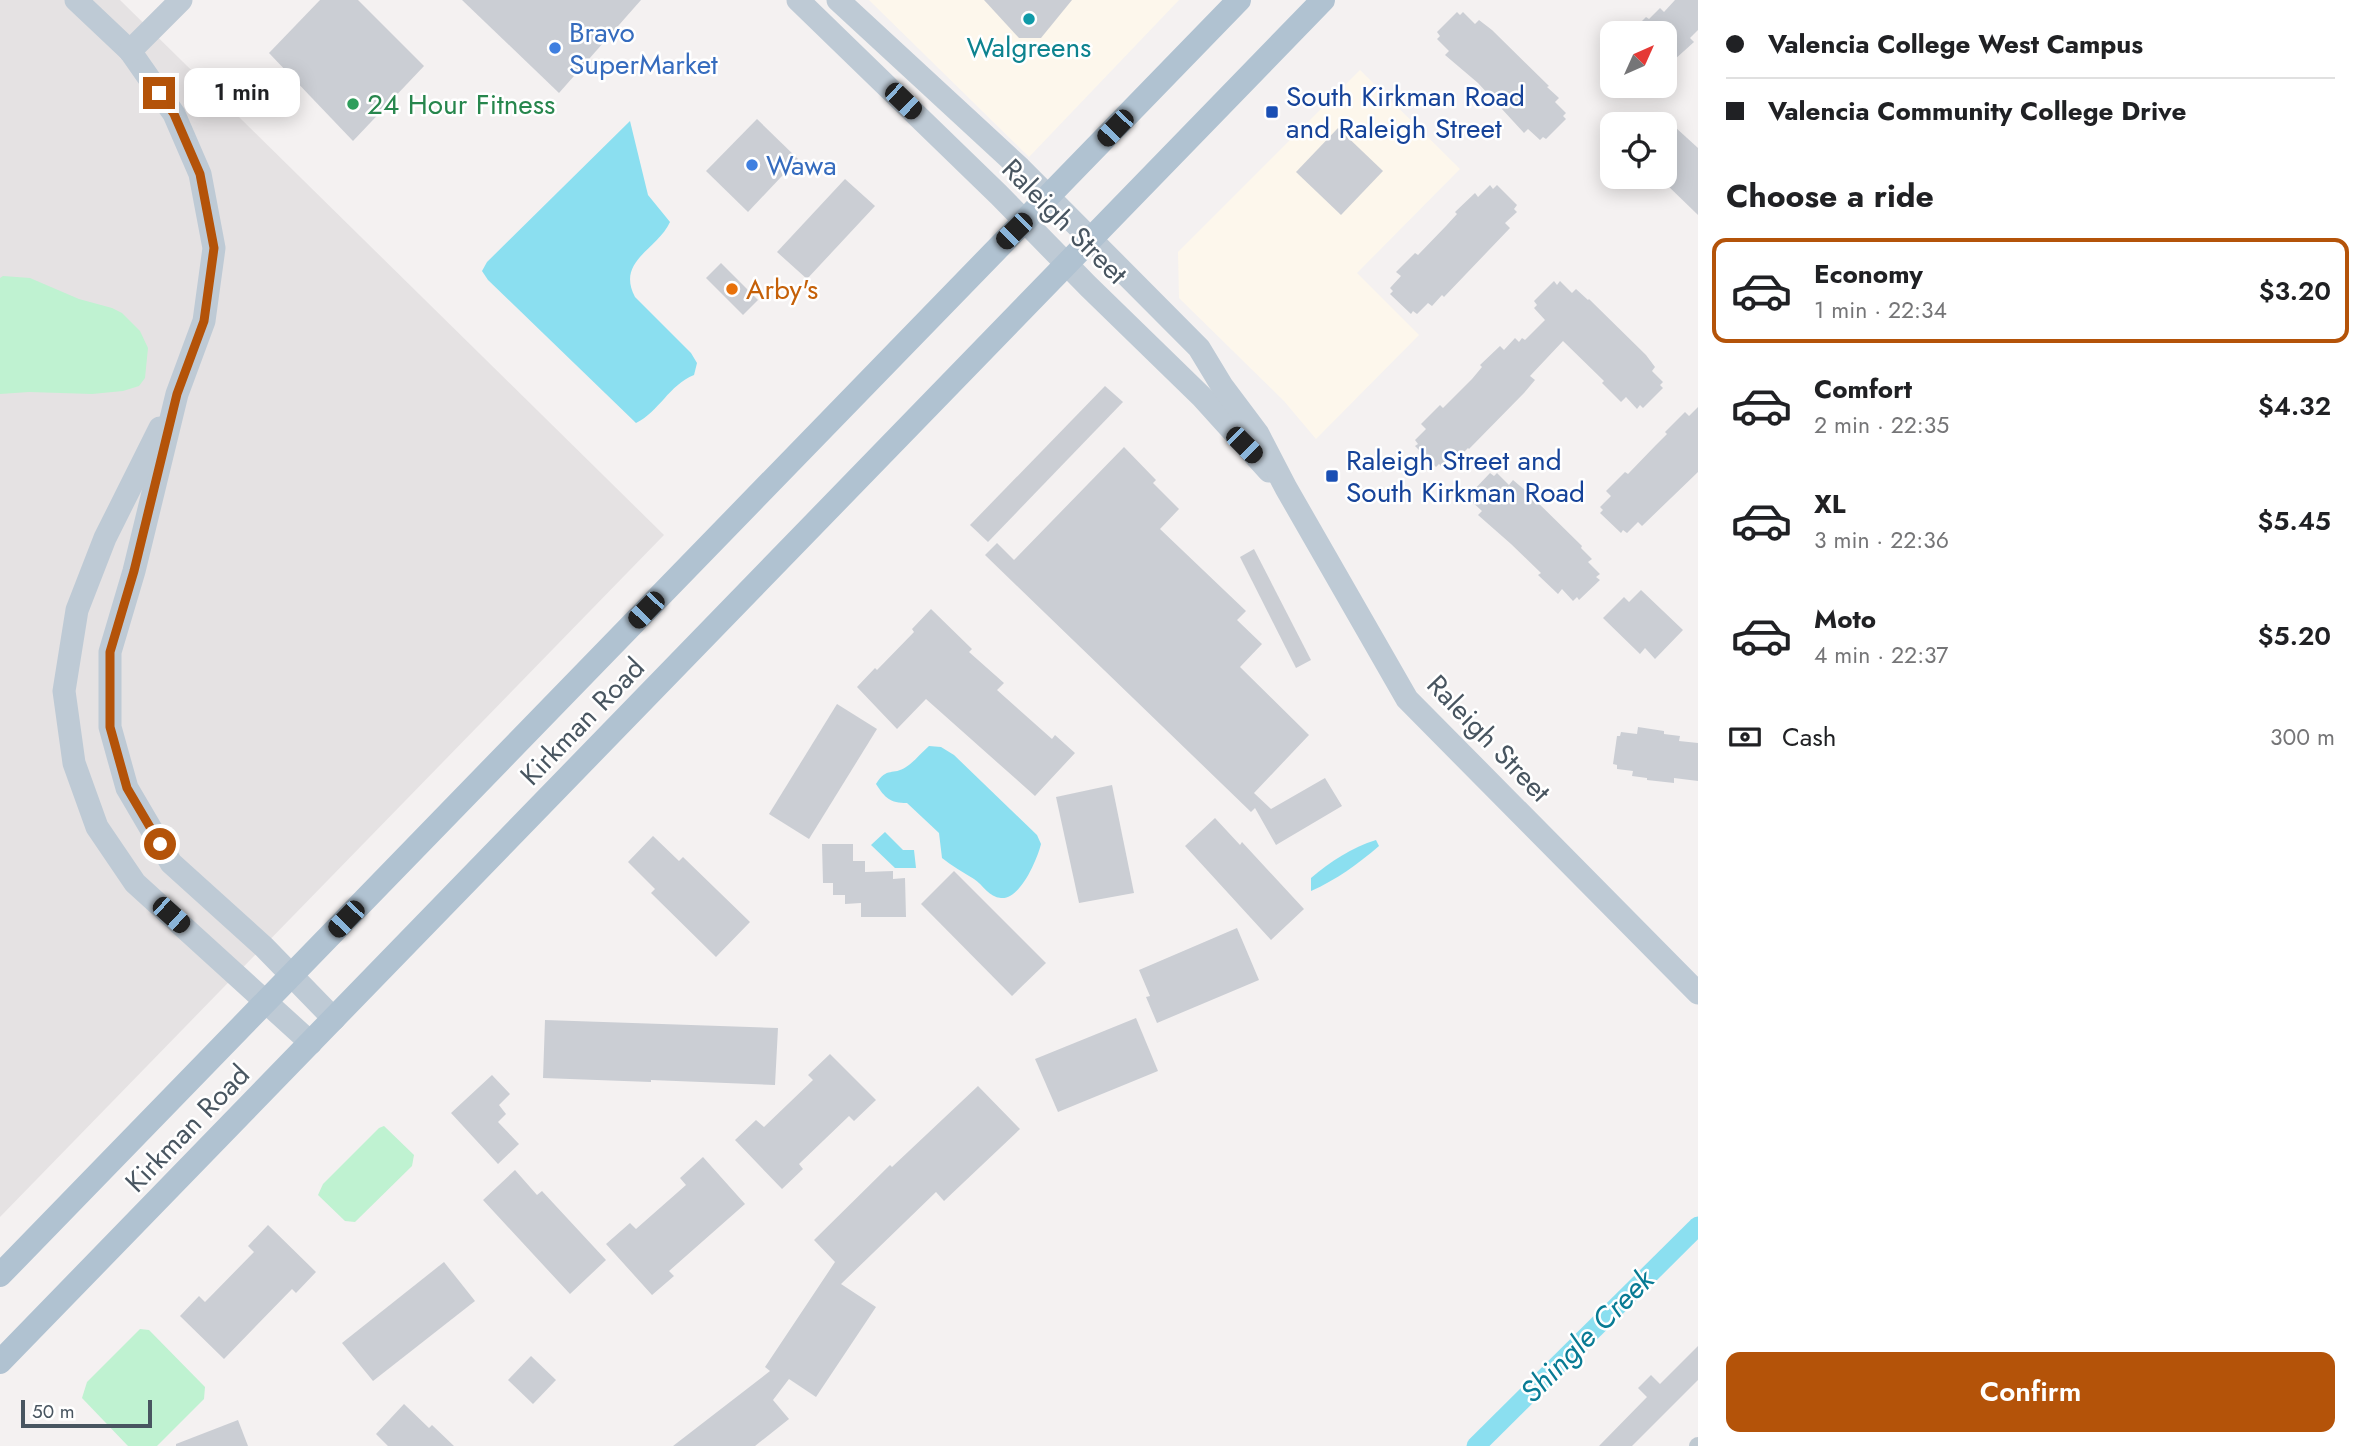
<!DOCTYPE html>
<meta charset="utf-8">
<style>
:root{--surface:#fff;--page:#f2f2f2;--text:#202124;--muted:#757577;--line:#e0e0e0;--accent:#b45309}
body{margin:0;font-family:Jost,sans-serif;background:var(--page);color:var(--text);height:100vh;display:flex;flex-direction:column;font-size:26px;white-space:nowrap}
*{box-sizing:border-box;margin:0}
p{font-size:23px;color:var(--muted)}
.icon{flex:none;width:38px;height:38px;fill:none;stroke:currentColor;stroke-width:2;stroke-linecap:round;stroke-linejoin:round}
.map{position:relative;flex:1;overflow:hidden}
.details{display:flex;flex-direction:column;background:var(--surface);width:665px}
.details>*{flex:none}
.guide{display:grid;align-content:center;height:154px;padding:0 28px;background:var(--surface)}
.needle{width:46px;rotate:45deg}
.controls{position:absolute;left:1600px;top:21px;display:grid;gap:14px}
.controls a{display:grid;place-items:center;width:77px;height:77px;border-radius:14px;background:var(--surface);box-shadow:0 4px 18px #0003;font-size:35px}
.scale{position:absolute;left:21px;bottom:18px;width:131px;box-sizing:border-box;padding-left:7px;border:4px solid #485560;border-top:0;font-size:19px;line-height:24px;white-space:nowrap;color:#485560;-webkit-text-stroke:5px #fff;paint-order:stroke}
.end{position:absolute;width:32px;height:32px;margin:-16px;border:9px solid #b45309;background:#fff;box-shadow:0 0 0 4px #fff}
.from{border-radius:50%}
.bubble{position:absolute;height:49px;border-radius:14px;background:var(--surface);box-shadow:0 4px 18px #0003;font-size:23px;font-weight:600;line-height:49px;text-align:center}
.car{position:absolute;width:21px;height:42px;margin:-21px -10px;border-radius:9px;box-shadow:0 0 5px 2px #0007;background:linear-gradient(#222 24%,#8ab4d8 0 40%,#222 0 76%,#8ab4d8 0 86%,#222 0)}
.guide b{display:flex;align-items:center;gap:24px;height:66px;font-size:26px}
.guide b+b{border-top:2px solid var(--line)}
.guide i{width:18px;height:18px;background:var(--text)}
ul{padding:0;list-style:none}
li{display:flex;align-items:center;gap:21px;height:105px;margin:0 14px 10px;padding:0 14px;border:4px solid transparent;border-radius:14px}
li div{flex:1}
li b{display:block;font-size:26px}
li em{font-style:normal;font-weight:600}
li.on{border-color:var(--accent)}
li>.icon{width:63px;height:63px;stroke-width:1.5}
h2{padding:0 28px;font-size:32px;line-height:84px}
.pay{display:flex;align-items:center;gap:18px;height:77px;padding:0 28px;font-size:26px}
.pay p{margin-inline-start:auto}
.primary-button{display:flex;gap:14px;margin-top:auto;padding:14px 28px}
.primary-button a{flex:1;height:80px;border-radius:14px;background:var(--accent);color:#fff;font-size:28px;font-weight:600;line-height:80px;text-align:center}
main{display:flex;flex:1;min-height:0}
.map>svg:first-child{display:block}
.commercial{fill:#fdf7ec}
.education{fill:#e5e2e3}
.green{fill:#bff2d1}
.water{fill:#8bdff0}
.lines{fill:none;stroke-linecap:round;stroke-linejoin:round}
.canal{stroke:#8bdff0;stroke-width:19}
.building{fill:#cbced4}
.street{stroke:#bfc9d1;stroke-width:16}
.secondary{stroke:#becad5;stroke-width:23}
.primary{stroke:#b0c2d1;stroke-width:24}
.route{stroke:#b45309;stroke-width:9}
.culture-dot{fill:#0f9aa8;stroke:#fff;stroke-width:2.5}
.shop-dot{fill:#3f7fe0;stroke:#fff;stroke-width:2.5}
.leisure-dot{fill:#2e9e5b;stroke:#fff;stroke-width:2.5}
.transit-dot{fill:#1a4fb4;stroke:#fff;stroke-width:2.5}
.food-dot{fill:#e8710a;stroke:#fff;stroke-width:2.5}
.labels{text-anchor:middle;stroke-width:5;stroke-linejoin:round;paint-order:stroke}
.shop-label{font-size:28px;fill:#366cbe;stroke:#fff;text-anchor:start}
.culture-label{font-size:28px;fill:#0d838f;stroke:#fff}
.transit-label{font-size:28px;fill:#164399;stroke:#fff;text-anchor:start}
.leisure-label{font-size:28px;fill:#27864d;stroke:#fff;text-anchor:start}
.street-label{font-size:28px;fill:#485560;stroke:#fff}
.food-label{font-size:28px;fill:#c56008;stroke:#fff;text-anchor:start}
.water-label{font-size:30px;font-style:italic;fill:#087b94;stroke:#fff}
</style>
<main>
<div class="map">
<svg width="1698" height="1446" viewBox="0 0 1698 1446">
<rect width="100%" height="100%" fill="#f4f1f1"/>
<g class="commercial">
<polygon points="869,0 1179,0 1029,157"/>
<polygon points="1360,70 1460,169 1357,273 1419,335 1316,439 1284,401 1179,298 1178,252"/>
</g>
<polygon class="education" points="0,0 120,0 664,535 0,1217"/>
<g class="green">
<polygon points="3,276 30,278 79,299 112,308 122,313 140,331 148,348 145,378 139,386 123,391 92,394 29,392 0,394 0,278"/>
<polygon points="384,1126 414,1155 412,1166 355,1222 345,1221 318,1195 323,1184 379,1128"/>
<polygon points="140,1329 149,1330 205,1387 204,1399 157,1446 128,1446 82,1398 87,1382"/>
</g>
<g class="water">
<path d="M630 121 648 195 670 222C657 250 616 261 635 297L691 353 697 363 694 375C669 385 659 412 636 423L488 280 482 271 487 262Z"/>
<path d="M929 746 941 747 954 755 1037 835 1041 844C1037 860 1020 900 1001 898 989 897 983 885 974 879 963 872 952 866 942 858L939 833 907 803C890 803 885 798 876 784 887 766 893 776 906 767 914 762 922 752 929 746Z"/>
<polygon points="885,832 903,850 914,850 916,868 895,868 871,845"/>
<path d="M1376 840 1379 846C1358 864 1336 880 1311 891V878C1330 862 1352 847 1376 840Z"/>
</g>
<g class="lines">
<polyline class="canal" points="1476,1446 1698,1226"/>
</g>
<g class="building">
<polygon points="320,0 358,0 424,66 353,141 269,53"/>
<polygon points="462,0 641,0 559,93"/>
<polygon points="984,0 1072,0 1041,38 1019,38"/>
<polygon points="1675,0 1698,0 1698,30 1690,38 1694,42 1664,69 1664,33 1630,33 1646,17 1649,19 1660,8 1664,12"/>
<polygon points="1457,12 1460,15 1463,12 1475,24 1479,20 1492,30 1549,86 1547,87 1559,98 1555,102 1566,113 1563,116 1566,119 1546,139 1543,137 1540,140 1528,129 1524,133 1478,83 1445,55 1449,51 1437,39 1440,36 1437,32"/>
<polygon points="1664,117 1698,148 1698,215 1664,182"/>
<polygon points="757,119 798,159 748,212 706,171"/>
<polygon points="1338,128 1383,171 1341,215 1296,172"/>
<polygon points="845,179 875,206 807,279 777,252"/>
<polygon points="1490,185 1493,189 1497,185 1517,205 1514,209 1517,212 1505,223 1510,228 1444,297 1442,295 1432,306 1428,303 1417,314 1413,311 1411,314 1390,294 1393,291 1390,288 1401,276 1396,272 1415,253 1418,255 1446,226 1457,214 1455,212 1475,193 1478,197"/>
<polygon points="721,263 758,300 743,315 706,278"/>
<polygon points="1554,281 1557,285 1560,281 1572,293 1576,289 1588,300 1589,299 1646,355 1655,367 1652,371 1663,382 1660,385 1663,388 1643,408 1640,405 1637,409 1626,397 1621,402 1602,383 1604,381 1563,341 1530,376 1535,380 1524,393 1469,449 1468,448 1457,459 1453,455 1442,467 1439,464 1436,467 1415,446 1418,444 1415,440 1426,429 1421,424 1440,405 1443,408 1472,379 1482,367 1480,365 1500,346 1504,350 1515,338 1519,342 1522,338 1525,340 1545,320 1534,308 1537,305 1534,301"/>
<polygon points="1105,386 1123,402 988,542 970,525"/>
<polygon points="1698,407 1698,472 1642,526 1638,522 1627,533 1623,530 1621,533 1600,513 1603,510 1600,507 1611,496 1606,491 1625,472 1628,474 1656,445 1667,434 1665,432 1685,412 1689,416"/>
<polygon points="1124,447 1156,480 1153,483 1179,509 1160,529 1246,611 1237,620 1262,644 1240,667 1309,735 1254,793 1271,809 1325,778 1342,806 1276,845 1255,808 1251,812 985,555 997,543 1014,560"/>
<polygon points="1490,473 1494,476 1497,473 1509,485 1513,480 1526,491 1582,546 1581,548 1592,559 1588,562 1600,574 1596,577 1600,580 1579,600 1577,597 1573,601 1562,589 1558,594 1538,575 1541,573 1511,544 1478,515 1482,511 1470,500 1474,496 1471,493"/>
<polygon points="1254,549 1311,660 1296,668 1240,557"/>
<polygon points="1641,590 1683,630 1655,659 1645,648 1640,654 1603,618 1624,597 1629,602"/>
<polygon points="931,609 972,649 969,652 1004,683 997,690 1052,739 1055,735 1075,753 1035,796 926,699 897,729 857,687 875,668 877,670 914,632 912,629"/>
<polygon points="837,704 877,729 809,839 769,814"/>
<polygon points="1638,727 1664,731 1664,734 1680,736 1679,741 1698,743 1698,781 1674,778 1674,783 1647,780 1647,778 1632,776 1633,771 1617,769 1617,765 1613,764 1617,736 1620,736 1621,732 1637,734"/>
<polygon points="1112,785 1134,893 1079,903 1056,797"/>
<polygon points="1215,818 1240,845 1242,842 1304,909 1271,940 1185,846"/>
<polygon points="653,836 679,861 683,857 750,922 716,957 651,893 655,889 628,862"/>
<polygon points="822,844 853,844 853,861 865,861 865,872 893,871 893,879 905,878 906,917 861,917 861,903 845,904 845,895 833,895 833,883 823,883"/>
<polygon points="954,871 1046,963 1012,996 921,904"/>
<polygon points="1237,928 1259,980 1157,1023 1146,997 1150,996 1139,970"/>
<polygon points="1136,1018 1158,1071 1058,1112 1035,1059"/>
<polygon points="545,1020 778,1028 775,1085 651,1080 651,1082 543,1078"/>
<polygon points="830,1054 876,1100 854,1121 849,1116 799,1164 803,1169 782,1189 735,1140 756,1120 764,1127 813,1080 808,1075"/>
<polygon points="492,1075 510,1094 499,1105 506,1114 498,1122 519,1144 498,1164 451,1113"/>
<polygon points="978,1086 1020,1129 944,1201 936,1192 841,1284 876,1307 816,1397 789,1379 773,1400 789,1419 755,1446 673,1446 770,1371 765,1367 835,1262 814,1240 890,1165 892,1167"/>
<polygon points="703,1157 745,1204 669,1271 674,1276 652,1295 606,1244 630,1223 636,1229 686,1185 680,1178"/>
<polygon points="515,1170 537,1195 542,1191 606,1260 570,1294 483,1200"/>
<polygon points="268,1225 316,1272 296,1293 292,1289 224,1359 180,1316 199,1296 205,1302 254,1252 248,1246"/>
<polygon points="444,1262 475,1301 373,1381 342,1343"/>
<polygon points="1698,1346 1698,1380 1632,1446 1599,1446 1647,1397 1638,1388 1651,1375 1660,1384"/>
<polygon points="531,1356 556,1380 533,1404 508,1380"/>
<polygon points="404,1404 429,1428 432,1425 454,1446 388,1446 376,1434"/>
<polygon points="238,1420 248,1446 176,1446 176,1444"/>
</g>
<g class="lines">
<polyline class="street" points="1697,1446 1698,1445"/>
<g class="secondary">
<polyline points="76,0 130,51 174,114 200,174 214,248 204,321 177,394 134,571 110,652 110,727 127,788 171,863 264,947 334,1019"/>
<polyline points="798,0 999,195 1088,286 1202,397 1269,471"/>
<polyline points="838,0 1020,168 1199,348 1222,386 1258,434 1286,488 1407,699 1698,993"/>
<polyline points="130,51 181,0"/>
<polyline points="160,428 105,538 77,610 64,691 74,763 97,827 135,883 311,1043"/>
</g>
<g class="primary">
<polyline points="0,1275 1239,0"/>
<polyline points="0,1362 1323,0"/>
</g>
</g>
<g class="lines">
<polyline class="route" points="159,93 174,114 200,174 214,248 204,321 177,394 134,571 110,652 110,727 127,788 160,844"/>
</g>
<circle class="culture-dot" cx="1029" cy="19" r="7"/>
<g class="shop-dot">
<circle cx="555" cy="48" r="7"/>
<circle cx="752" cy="165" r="7"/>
</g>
<circle class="leisure-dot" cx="353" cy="104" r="7"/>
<g class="transit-dot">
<rect x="1265" y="105" width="14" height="14" rx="3.5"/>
<rect x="1325" y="469" width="14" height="14" rx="3.5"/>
</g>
<circle class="food-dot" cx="732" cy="289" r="7"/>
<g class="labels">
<g class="shop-label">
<text x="569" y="42">Bravo<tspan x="569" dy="32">SuperMarket</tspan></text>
<text x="766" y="175">Wawa</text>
</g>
<g class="culture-label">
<text x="1029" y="57">Walgreens</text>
</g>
<g class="transit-label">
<text x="1286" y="106">South Kirkman Road<tspan x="1286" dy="32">and Raleigh Street</tspan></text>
<text x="1346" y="470">Raleigh Street and<tspan x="1346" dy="32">South Kirkman Road</tspan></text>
</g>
<g class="leisure-label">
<text x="367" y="114">24 Hour Fitness</text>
</g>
<g class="street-label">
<text transform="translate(1065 221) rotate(45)" y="10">Raleigh Street</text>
<text transform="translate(582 721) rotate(-46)" y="10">Kirkman Road</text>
<text transform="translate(1489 738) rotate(46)" y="10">Raleigh Street</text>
<text transform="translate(187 1128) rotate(-46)" y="10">Kirkman Road</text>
</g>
<g class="food-label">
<text x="746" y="299">Arby's</text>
</g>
<g class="water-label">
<text transform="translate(1587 1336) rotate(-45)" y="10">Shingle Creek</text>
</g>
</g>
</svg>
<div class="controls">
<a><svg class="needle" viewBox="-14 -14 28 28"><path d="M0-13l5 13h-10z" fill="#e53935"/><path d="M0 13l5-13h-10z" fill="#757577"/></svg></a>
<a><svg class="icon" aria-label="locate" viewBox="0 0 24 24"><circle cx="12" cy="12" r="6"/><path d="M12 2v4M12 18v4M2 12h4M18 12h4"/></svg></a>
</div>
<div class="scale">50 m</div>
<i class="end from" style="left:160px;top:844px"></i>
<i class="end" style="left:159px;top:93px"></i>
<div class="bubble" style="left:184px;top:68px;width:116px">1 min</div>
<i class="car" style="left:903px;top:101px;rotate:134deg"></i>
<i class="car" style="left:1115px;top:128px;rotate:224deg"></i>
<i class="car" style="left:1014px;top:231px;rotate:225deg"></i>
<i class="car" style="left:1244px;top:445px;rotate:135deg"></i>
<i class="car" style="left:646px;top:610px;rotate:224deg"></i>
<i class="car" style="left:171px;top:915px;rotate:132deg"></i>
<i class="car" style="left:346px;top:919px;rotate:224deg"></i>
</div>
<section class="details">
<div class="guide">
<b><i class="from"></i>Valencia College West Campus</b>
<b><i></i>Valencia Community College Drive</b>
</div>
<h2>Choose a ride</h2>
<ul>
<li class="on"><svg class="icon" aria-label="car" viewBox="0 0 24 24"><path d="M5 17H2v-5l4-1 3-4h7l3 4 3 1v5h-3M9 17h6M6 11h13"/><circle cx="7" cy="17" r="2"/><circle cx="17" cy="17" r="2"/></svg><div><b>Economy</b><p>1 min · 22:34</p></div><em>$3.20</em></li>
<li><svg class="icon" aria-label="car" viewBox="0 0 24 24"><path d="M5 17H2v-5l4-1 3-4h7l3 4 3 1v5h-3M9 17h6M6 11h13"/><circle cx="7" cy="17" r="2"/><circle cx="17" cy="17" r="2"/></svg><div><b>Comfort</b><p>2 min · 22:35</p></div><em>$4.32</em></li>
<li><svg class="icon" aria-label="car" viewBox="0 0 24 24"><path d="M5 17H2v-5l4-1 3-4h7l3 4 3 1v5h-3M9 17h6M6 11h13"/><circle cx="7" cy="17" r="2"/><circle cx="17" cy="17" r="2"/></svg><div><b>XL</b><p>3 min · 22:36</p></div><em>$5.45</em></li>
<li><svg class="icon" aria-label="car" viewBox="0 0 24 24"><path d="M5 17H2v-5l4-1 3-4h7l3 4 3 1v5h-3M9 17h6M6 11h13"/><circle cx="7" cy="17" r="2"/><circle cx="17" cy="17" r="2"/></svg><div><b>Moto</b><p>4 min · 22:37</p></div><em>$5.20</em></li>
</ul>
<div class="pay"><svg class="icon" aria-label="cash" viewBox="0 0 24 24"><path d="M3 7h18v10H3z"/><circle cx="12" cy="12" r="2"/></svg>Cash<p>300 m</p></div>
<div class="primary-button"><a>Confirm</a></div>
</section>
</main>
